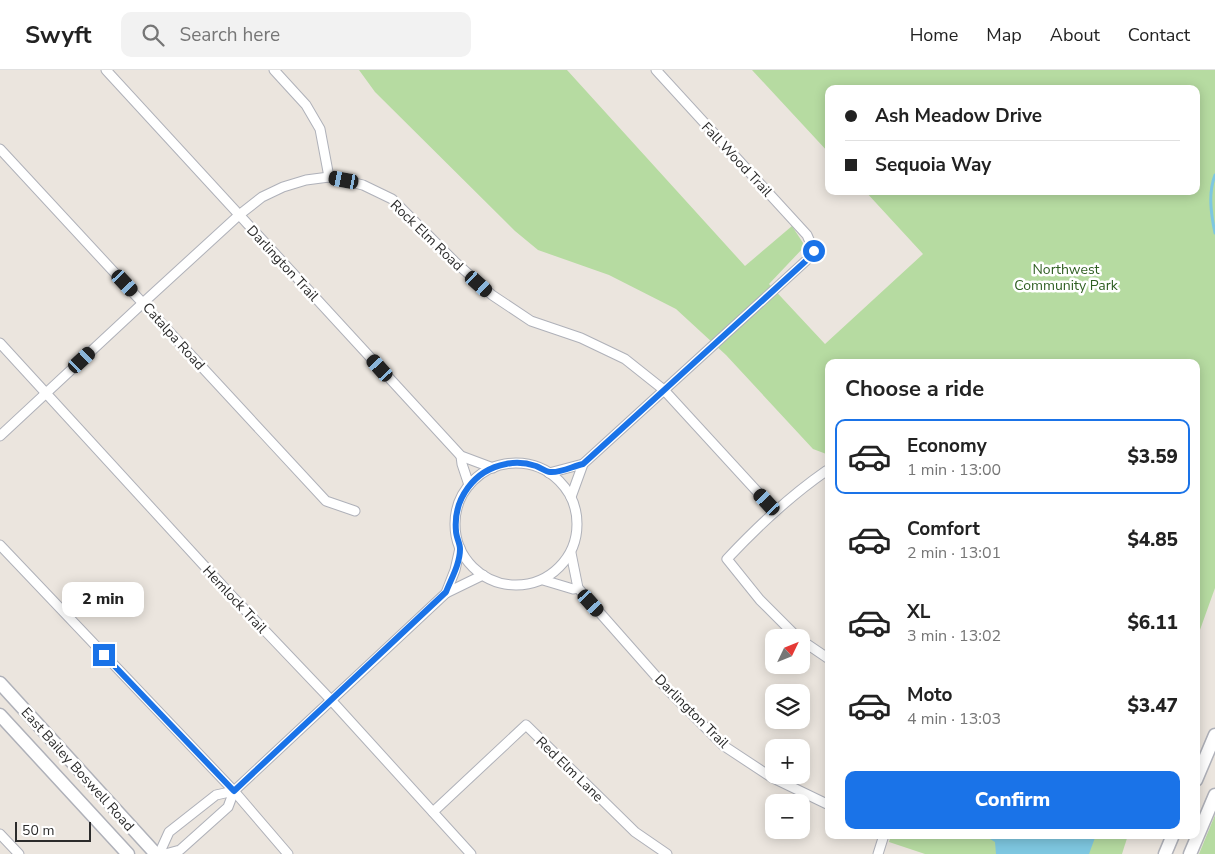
<!DOCTYPE html>
<meta charset="utf-8">
<style>
:root{--surface:#fff;--page:#f2f2f2;--text:#222;--muted:#767676;--line:#e0e0e0;--accent:#1a73e8}
body{margin:0;font-family:"Nunito Sans",sans-serif;background:var(--page);color:var(--text);height:100vh;display:flex;flex-direction:column;font-size:19px;white-space:nowrap}
*{box-sizing:border-box;margin:0}
p{font-size:16px;color:var(--muted)}
.icon{flex:none;width:28px;height:28px;fill:none;stroke:currentColor;stroke-width:2;stroke-linecap:round;stroke-linejoin:round}
.map{position:relative;flex:1;overflow:hidden}
.side{position:absolute;left:825px;top:289px;width:375px;height:480px;display:flex;flex-direction:column;background:var(--surface);border-radius:10px;box-shadow:0 2px 12px #0003}
.side>*{flex:none}
.hud{position:absolute;left:825px;top:15px;width:375px;height:110px;border-radius:10px;box-shadow:0 2px 12px #0003;display:grid;align-content:center;height:110px;padding:0 20px;background:var(--surface)}
.needle{width:32px;rotate:47deg}
.controls{position:absolute;left:765px;top:559px;display:grid;gap:10px}
.controls a{display:grid;place-items:center;width:45px;height:45px;border-radius:10px;background:var(--surface);box-shadow:0 2px 12px #0003;font-size:25px}
.scale{position:absolute;left:15px;bottom:12px;width:76px;box-sizing:border-box;padding-left:5px;border:2px solid #2b2b2b;border-top:0;font-size:14px;line-height:18px;white-space:nowrap;color:#2b2b2b;-webkit-text-stroke:4px #fff;paint-order:stroke}
.end{position:absolute;width:22px;height:22px;margin:-11px;border:6px solid #1a73e8;background:#fff;box-shadow:0 0 0 2px #fff}
.from{border-radius:50%}
.bubble{position:absolute;height:35px;border-radius:10px;background:var(--surface);box-shadow:0 2px 12px #0003;font-size:16px;font-weight:800;line-height:35px;text-align:center}
.car{position:absolute;width:15px;height:30px;margin:-15px -8px;border-radius:6px;box-shadow:0 0 4px 1px #0007;background:linear-gradient(#222 24%,#8ab4d8 0 40%,#222 0 76%,#8ab4d8 0 86%,#222 0)}
.hud b{display:flex;align-items:center;gap:18px;height:48px;font-size:19px}
.hud b+b{border-top:1px solid var(--line)}
.hud i{width:12px;height:12px;background:var(--text)}
ul{padding:0;list-style:none}
li{display:flex;align-items:center;gap:15px;height:75px;margin:0 10px 8px;padding:0 10px;border:2px solid transparent;border-radius:10px}
li div{flex:1}
li b{display:block;font-size:19px}
li em{font-style:normal;font-weight:800}
li.current{border-color:var(--accent)}
li>.icon{width:45px;height:45px;stroke-width:1.5}
h2{padding:0 20px;font-size:22px;line-height:60px}
.primary-button{display:flex;gap:10px;margin-top:auto;padding:10px 20px}
.primary-button a{flex:1;height:58px;border-radius:10px;background:var(--accent);color:#fff;font-size:20px;font-weight:800;line-height:58px;text-align:center}
header{display:flex;align-items:center;gap:30px;box-sizing:border-box;height:70px;padding:0 25px;background:var(--surface);border-bottom:1px solid var(--line)}
header strong{font-size:24px}
nav{display:flex;gap:28px;margin-inline-start:auto;font-size:18px}
.search{width:350px;height:45px;background:var(--page);display:flex;align-items:center;gap:12px;box-sizing:border-box;padding:0 18px;border-radius:10px;color:var(--muted);font-size:19px}
.map>svg:first-child{display:block}
.green{fill:#b6dba1}
.water{fill:#7ec7e0}
.lines{fill:none;stroke-linecap:round;stroke-linejoin:round}
.stream{stroke:#7ec7e0;stroke-width:3}
.street-casing{stroke:#afb1b9;stroke-width:11}
.secondary-casing{stroke:#afb1b9;stroke-width:15}
.street{stroke:#fff;stroke-width:9}
.secondary{stroke:#fff;stroke-width:12}
.route{stroke:#1a73e8;stroke-width:6}
.labels{text-anchor:middle;stroke-width:5;stroke-linejoin:round;paint-order:stroke}
.street-label{font-size:14px;fill:#2b2b2b;stroke:#fff}
.park-label{font-size:14px;fill:#305f23;stroke:#fff}
</style>
<header>
<strong>Swyft</strong>
<div class="search"><svg class="icon" aria-label="search" viewBox="0 0 24 24"><circle cx="10" cy="10" r="6"/><path d="M15 15l6 6"/></svg>Search here</div>
<nav><a>Home</a><a>Map</a><a>About</a><a>Contact</a></nav>
</header>
<div class="map">
<svg width="1215" height="784" viewBox="0 0 1215 784">
<rect width="100%" height="100%" fill="#ebe5de"/>
<g class="green">
<polygon points="359,0 567,0 745,196 792,156 805,176 769,214 825,274 923,184 865,121 1196,121 1196,19 829,19 829,83 752,0 1215,0 1215,518 1196,571 1196,292 829,292 829,385 813,379 726,285 676,239 609,205 538,180 515,161 375,22"/>
<polygon points="1215,745 1215,784 1199,784"/>
<polygon points="891,765 1128,765 1122,784 925,784 889,772"/>
</g>
<polygon class="water" points="990,765 1096,765 1089,784 996,784 995,772 990,769"/>
<g class="lines">
<path class="stream" d="M1215 105C1208 123 1211 144 1215 163"/>
<g class="street-casing">
<g id="street">
<polyline points="106,0 461,386 493,398"/>
<polyline points="274,0 306,35 320,59 329,107"/>
<polyline points="0,79 326,431 355,441"/>
<polyline points="0,273 231,525 331,630 471,784"/>
<polyline points="0,366 144,232 239,145 262,127 283,117 306,110 329,107 363,115 392,129 454,191 492,225 531,251 581,268 625,289 664,320 775,441"/>
<polyline points="461,386 462,394 469,415"/>
<circle cx="516" cy="454" r="61"/>
<polyline points="549,403 583,394"/>
<polyline points="571,427 583,394 809,188 814,181 807,165 656,0"/>
<polyline points="0,475 234,721 288,784"/>
<polyline points="571,483 578,518 669,621 724,676 771,707 829,735"/>
<polyline points="543,510 573,519 578,518"/>
<polyline points="446,523 455,500 460,478"/>
<path d="M798 568 760 530 727 489C757 457 790 426 826 401L829 404"/>
<polyline points="801,570 829,589"/>
<polyline points="433,742 526,655 635,762 667,784"/>
<polyline points="0,764 19,784"/>
<polyline points="159,784 169,762 216,725 234,721"/>
<polyline points="165,784 180,780 228,737 234,721 446,523 483,505"/>
<polyline points="878,784 884,765"/>
</g>
</g>
<g class="secondary-casing">
<g id="secondary">
<polyline points="0,613 156,784"/>
<polyline points="0,645 128,784"/>
<polyline points="1196,710 1215,665"/>
<polyline points="1165,784 1173,765"/>
<polyline points="1190,784 1215,725"/>
</g>
</g>
<use href="#street" class="street"/>
<use href="#secondary" class="secondary"/>
</g>
<g class="lines">
<path class="route" d="M104 585 234 721 446 522C451 509 460 494 460 479 460 473 456 467 456 461 453 429 474 400 506 394 515 392 527 393 536 396 541 398 546 402 550 402 561 403 573 396 583 394L809 188 814 181"/>
</g>
<g class="labels">
<g class="street-label">
<text transform="translate(737 89) rotate(47)" y="5">Fall Wood Trail</text>
<text transform="translate(427 165) rotate(44)" y="5">Rock Elm Road</text>
<text transform="translate(283 193) rotate(47)" y="5">Darlington Trail</text>
<text transform="translate(174 266) rotate(48)" y="5">Catalpa Road</text>
<text transform="translate(235 529) rotate(47)" y="5">Hemlock Trail</text>
<text transform="translate(692 641) rotate(45)" y="5">Darlington Trail</text>
<text transform="translate(78 699) rotate(48)" y="5">East Bailey Boswell Road</text>
<text transform="translate(570 699) rotate(44)" y="5">Red Elm Lane</text>
</g>
<g class="park-label">
<text x="1066" y="204">Northwest<tspan x="1066" dy="16">Community Park</tspan></text>
</g>
</g>
</svg>
<div class="controls">
<a><svg class="needle" viewBox="-14 -14 28 28"><path d="M0-13l5 13h-10z" fill="#e53935"/><path d="M0 13l5-13h-10z" fill="#767676"/></svg></a>
<a><svg class="icon" aria-label="layers" viewBox="0 0 24 24"><path d="M12 4l9 5-9 5-9-5zM3 14l9 5 9-5"/></svg></a>
<a>+</a>
<a>−</a>
</div>
<div class="scale">50 m</div>
<i class="end from" style="left:814px;top:181px"></i>
<i class="end" style="left:104px;top:585px"></i>
<div class="bubble" style="left:62px;top:512px;width:82px">2 min</div>
<i class="car" style="left:344px;top:110px;rotate:281deg"></i>
<i class="car" style="left:125px;top:213px;rotate:137deg"></i>
<i class="car" style="left:479px;top:214px;rotate:132deg"></i>
<i class="car" style="left:82px;top:290px;rotate:47deg"></i>
<i class="car" style="left:380px;top:298px;rotate:318deg"></i>
<i class="car" style="left:767px;top:432px;rotate:317deg"></i>
<i class="car" style="left:591px;top:533px;rotate:138deg"></i>
<div class="hud">
<b><i class="from"></i>Ash Meadow Drive</b>
<b><i></i>Sequoia Way</b>
</div>
<section class="side">
<h2>Choose a ride</h2>
<ul>
<li class="current"><svg class="icon" aria-label="car" viewBox="0 0 24 24"><path d="M5 17H2v-5l4-1 3-4h7l3 4 3 1v5h-3M9 17h6M6 11h13"/><circle cx="7" cy="17" r="2"/><circle cx="17" cy="17" r="2"/></svg><div><b>Economy</b><p>1 min · 13:00</p></div><em>$3.59</em></li>
<li><svg class="icon" aria-label="car" viewBox="0 0 24 24"><path d="M5 17H2v-5l4-1 3-4h7l3 4 3 1v5h-3M9 17h6M6 11h13"/><circle cx="7" cy="17" r="2"/><circle cx="17" cy="17" r="2"/></svg><div><b>Comfort</b><p>2 min · 13:01</p></div><em>$4.85</em></li>
<li><svg class="icon" aria-label="car" viewBox="0 0 24 24"><path d="M5 17H2v-5l4-1 3-4h7l3 4 3 1v5h-3M9 17h6M6 11h13"/><circle cx="7" cy="17" r="2"/><circle cx="17" cy="17" r="2"/></svg><div><b>XL</b><p>3 min · 13:02</p></div><em>$6.11</em></li>
<li><svg class="icon" aria-label="car" viewBox="0 0 24 24"><path d="M5 17H2v-5l4-1 3-4h7l3 4 3 1v5h-3M9 17h6M6 11h13"/><circle cx="7" cy="17" r="2"/><circle cx="17" cy="17" r="2"/></svg><div><b>Moto</b><p>4 min · 13:03</p></div><em>$3.47</em></li>
</ul>
<div class="primary-button"><a>Confirm</a></div>
</section>
</div>
